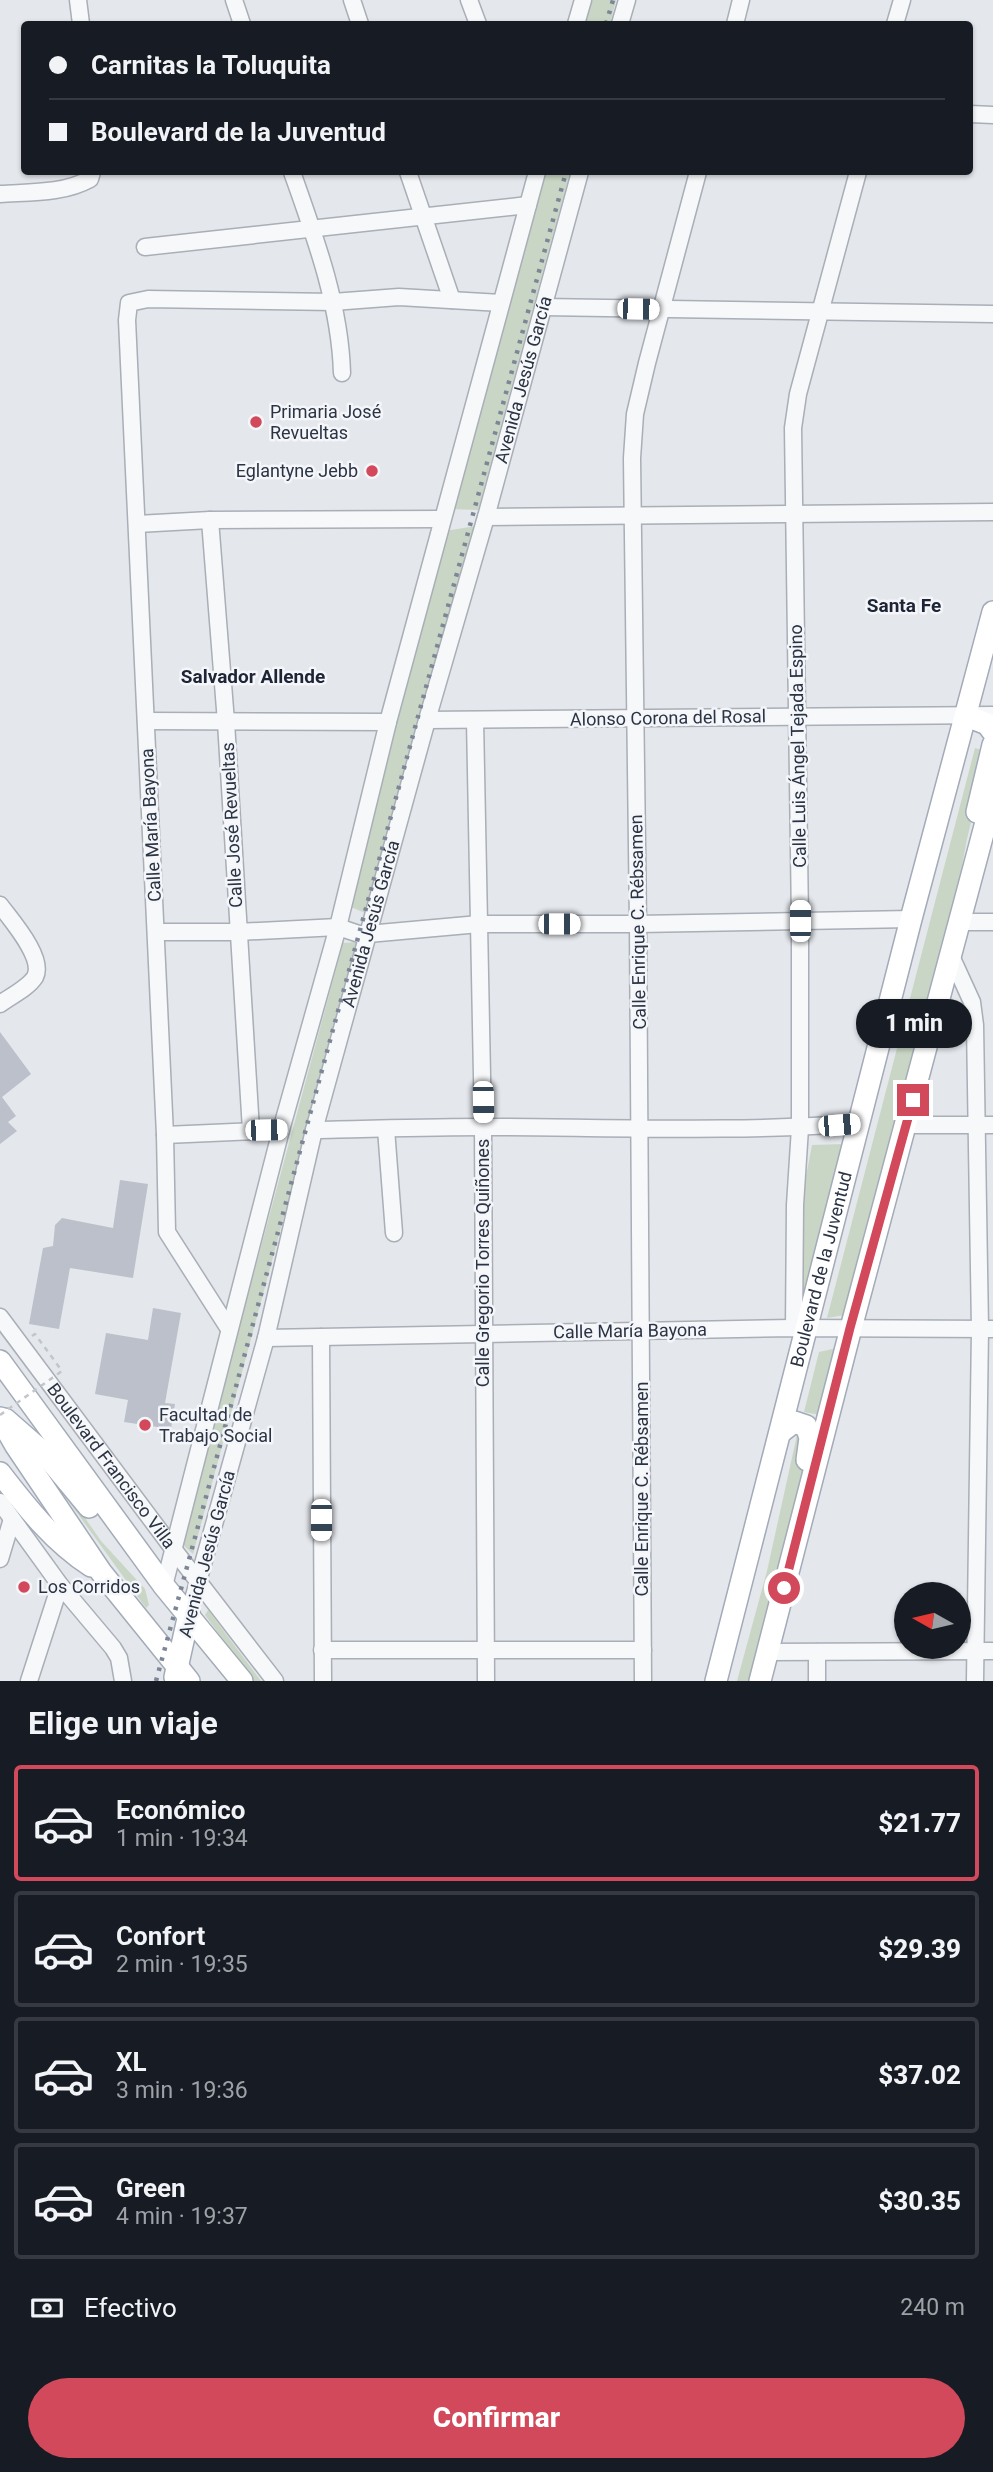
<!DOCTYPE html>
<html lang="es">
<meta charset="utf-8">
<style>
:root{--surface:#171b24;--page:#20242c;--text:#f1f3f6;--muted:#9ea1a6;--line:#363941;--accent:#d1495b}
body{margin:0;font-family:Roboto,sans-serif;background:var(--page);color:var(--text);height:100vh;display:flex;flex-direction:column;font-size:26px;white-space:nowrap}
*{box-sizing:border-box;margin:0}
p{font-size:23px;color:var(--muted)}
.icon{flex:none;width:38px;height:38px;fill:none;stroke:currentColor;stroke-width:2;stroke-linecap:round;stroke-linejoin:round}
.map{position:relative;height:1681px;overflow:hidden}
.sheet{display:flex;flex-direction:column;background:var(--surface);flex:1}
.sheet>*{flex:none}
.hud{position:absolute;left:21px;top:21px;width:952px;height:154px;border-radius:7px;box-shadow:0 2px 5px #0004;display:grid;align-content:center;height:154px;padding:0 28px;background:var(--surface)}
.needle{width:46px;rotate:278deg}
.buttons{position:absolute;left:894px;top:1582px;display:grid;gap:14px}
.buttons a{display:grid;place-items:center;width:77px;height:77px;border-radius:50%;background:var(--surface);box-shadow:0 2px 5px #0004;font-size:35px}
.end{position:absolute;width:32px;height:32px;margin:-16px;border:9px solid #d1495b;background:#fff;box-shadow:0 0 0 4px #fff}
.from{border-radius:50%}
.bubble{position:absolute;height:49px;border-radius:24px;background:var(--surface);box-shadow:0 2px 5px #0004;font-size:23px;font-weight:800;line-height:49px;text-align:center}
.car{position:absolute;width:21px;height:42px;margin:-21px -10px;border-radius:9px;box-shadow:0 0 5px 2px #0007;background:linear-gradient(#fff 24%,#345 0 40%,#fff 0 76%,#345 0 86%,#fff 0)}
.hud b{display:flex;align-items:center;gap:24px;height:66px;font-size:26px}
.hud b+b{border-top:2px solid var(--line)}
.hud i{width:18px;height:18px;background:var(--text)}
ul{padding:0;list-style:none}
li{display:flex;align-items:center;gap:21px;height:116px;margin:0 14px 10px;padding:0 14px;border:4px solid var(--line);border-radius:7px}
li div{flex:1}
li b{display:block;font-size:26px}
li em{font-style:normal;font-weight:800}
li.active{border-color:var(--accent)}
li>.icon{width:63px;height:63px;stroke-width:1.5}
h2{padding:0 28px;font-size:32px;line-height:84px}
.pay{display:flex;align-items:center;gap:18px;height:77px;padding:0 28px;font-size:26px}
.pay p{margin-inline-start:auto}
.cta{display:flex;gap:14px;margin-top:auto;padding:14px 28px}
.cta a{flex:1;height:80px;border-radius:42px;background:var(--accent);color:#fff;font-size:28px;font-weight:800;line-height:80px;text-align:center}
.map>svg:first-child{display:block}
.green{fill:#c9d6c5}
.building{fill:#bbc0ca}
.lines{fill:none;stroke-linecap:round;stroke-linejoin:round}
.minor-casing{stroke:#a9aeb7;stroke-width:19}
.major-casing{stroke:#a3abb8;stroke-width:24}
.path{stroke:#c2c5cb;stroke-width:2.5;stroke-dasharray:5 5;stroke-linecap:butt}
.minor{stroke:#f7f8fa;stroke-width:16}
.major{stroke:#fff;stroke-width:21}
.rail{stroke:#7d8696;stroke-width:4.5;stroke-dasharray:3.5 7;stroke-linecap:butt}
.path-bridge{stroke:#c2c5cb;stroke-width:2.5;stroke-dasharray:5 5;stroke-linecap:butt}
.route{stroke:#d1495b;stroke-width:9}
.poi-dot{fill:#d1495b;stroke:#f4f6f9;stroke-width:2.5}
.labels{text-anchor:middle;stroke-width:5;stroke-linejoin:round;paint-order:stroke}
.street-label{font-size:18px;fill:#2b3445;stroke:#f4f6f9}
.poi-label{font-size:18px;fill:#2b3445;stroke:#f4f6f9;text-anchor:start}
.neighbourhood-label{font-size:19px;font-weight:bold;fill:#1d2536;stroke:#f4f6f9}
</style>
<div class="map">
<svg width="993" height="1681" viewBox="0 0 993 1681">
<rect width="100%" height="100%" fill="#e4e7ec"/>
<g class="green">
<polygon points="588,0 616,0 610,24 582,24"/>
<polygon points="542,172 570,172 478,510 450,509"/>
<polygon points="476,526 365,913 351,907 445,531"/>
<polygon points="975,748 988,752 967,839 947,947 845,1315 827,1318"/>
<polygon points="358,942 193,1554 181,1543 343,943"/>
<path d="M843 1144 806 1311C783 1261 803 1197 812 1145Z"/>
<polygon points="837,1348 820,1415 804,1412 819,1352"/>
<polygon points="797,1435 803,1439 803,1478 749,1681 737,1681 767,1571"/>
<polygon points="45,1460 101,1541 145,1589 149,1605 146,1608 41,1463"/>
<polygon points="208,1610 261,1681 253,1681 205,1615"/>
</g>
<g class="building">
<polygon points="0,1032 31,1074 2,1097 16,1116 8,1122 17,1131 0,1144"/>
<polygon points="120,1180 148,1184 133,1278 70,1268 59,1329 29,1324 43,1248 53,1246 55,1225 62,1218 113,1228"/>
<polygon points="153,1308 181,1313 165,1403 175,1404 171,1429 124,1422 128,1400 95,1394 106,1333 148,1340"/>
</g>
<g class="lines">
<g class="minor-casing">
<g id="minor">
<polyline points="78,0 81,24"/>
<polyline points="234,0 242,24"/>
<polyline points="352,0 360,24"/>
<polyline points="469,0 478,24"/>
<polyline points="576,24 583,0"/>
<polyline points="620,24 627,0"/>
<polyline points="735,24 741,0"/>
<polyline points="895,24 902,0"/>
<polyline points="970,114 993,115"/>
<path d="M292 172C315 237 340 304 342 373"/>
<polyline points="408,172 452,300"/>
<path d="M0 194C29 192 63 194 90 179L92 172"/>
<polyline points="145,247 528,205"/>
<polyline points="543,307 993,314"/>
<polyline points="486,517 993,512"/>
<polyline points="210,520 226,722 251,1130"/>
<polyline points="137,524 210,520 441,519"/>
<polyline points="427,720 993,715"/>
<polyline points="475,720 483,1127 486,1681"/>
<polyline points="146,721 388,722"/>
<path d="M0 905C11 920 45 958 35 977 28 988 11 996 0 1004"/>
<polyline points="960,922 993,922"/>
<polyline points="156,932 238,932 338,927 359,934 368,934 479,924 638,924 911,919"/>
<polyline points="951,956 972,1002 975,1025 980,1329 975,1681"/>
<polyline points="906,1125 993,1125"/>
<polyline points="386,1129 394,1233"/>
<path d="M314 1130C371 1129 428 1127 485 1127 610 1127 735 1133 859 1123"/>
<polyline points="165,1135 281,1130"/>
<path id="s1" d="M0 1317 174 1550 275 1681"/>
<polyline points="794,1328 795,1205 800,1128 800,921 793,428 798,394 858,172"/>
<polyline points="229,1329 167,1232 165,1135 127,320 129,303 148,299 333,302 399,297 501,303"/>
<polyline points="321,1337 323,1681"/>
<polyline points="266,1338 794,1328 993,1329"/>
<polyline points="0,1502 60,1585 113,1648 119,1658 123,1681"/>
<polyline points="0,1559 12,1519"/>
<polyline points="164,1586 281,1130 338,927 388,722 537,172"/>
<path id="s2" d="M189 1614 266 1338 314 1130 427 720 486 517 580 172"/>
<polyline points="322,1650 643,1650"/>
<polyline points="767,1652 993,1651"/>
<polyline points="817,1652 817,1681"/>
<polyline points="29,1681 60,1585"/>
<polyline points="643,1681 638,924 632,458 635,414 647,363 698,172"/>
</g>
</g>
<g class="major-casing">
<g id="major">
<polyline points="967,716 987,724 993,732"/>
<polyline points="977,812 993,745"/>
<polyline points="0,1361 164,1586 242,1681"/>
<polyline points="0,1418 16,1446 101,1572 189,1681"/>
<polyline points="5,1419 45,1454 89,1507"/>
<polyline points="781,1432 794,1422 806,1426 810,1438 807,1460"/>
<path d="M0 1473C27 1508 54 1542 91 1566"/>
<polyline points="175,1677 189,1614"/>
<path id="s3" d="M716 1681 911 919 993 612"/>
<polyline points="760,1681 851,1328 993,796"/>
</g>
</g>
<polyline class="path" points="32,1336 35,1334 62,1371"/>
<use href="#minor" class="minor"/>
<use href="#major" class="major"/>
<g class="rail">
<polyline points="606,24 613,0"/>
<polyline points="156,1681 566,172"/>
</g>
<polyline class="path-bridge" points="0,1415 62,1371"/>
</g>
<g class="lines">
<polyline class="route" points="784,1588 850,1328 913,1100"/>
</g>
<g class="poi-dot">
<circle cx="256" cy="422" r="7"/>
<circle cx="372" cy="471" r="7"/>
<circle cx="145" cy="1425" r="7"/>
<circle cx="24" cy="1587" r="7"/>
</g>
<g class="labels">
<g class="street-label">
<text dy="6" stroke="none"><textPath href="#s2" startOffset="1279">Avenida Jesús García</textPath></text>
<text transform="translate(668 718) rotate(-1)" y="6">Alonso Corona del Rosal</text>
<text transform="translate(798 746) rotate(-91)" y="6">Calle Luis Ángel Tejada Espino</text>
<text transform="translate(151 825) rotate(-93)" y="6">Calle María Bayona</text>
<text transform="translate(232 825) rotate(-93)" y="6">Calle José Revueltas</text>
<text transform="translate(638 922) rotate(-91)" y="6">Calle Enrique C. Rébsamen</text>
<text dy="6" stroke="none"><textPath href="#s2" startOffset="714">Avenida Jesús García</textPath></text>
<text transform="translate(483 1263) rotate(-90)" y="6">Calle Gregorio Torres Quiñones</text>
<text dy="6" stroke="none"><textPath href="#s3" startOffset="425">Boulevard de la Juventud</textPath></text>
<text transform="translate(630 1331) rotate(-1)" y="6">Calle María Bayona</text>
<text dy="6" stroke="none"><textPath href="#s1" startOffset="186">Boulevard Francisco Villa</textPath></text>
<text transform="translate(642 1489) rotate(-90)" y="6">Calle Enrique C. Rébsamen</text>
<text transform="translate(207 1554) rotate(-75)" y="6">Avenida Jesús García</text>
</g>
<g class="poi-label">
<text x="270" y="418">Primaria José<tspan x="270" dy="21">Revueltas</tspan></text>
<text x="358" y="477" text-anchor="end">Eglantyne Jebb</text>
<text x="159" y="1421">Facultad de<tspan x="159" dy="21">Trabajo Social</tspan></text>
<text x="38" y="1593">Los Corridos</text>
</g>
<g class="neighbourhood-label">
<text x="904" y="612">Santa Fe</text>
<text x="253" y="683">Salvador Allende</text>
</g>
</g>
</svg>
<div class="buttons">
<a><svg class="needle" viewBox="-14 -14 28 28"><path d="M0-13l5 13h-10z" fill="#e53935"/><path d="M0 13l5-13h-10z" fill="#9ea1a6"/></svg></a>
</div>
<i class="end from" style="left:784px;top:1588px"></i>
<i class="end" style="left:913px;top:1100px"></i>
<div class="bubble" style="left:856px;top:999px;width:116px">1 min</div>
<i class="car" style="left:638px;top:309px;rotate:91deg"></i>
<i class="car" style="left:800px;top:921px;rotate:0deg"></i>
<i class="car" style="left:559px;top:924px;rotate:90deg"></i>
<i class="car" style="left:483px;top:1102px;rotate:179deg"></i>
<i class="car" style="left:839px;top:1125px;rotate:85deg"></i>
<i class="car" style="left:266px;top:1130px;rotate:89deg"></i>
<i class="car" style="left:321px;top:1520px;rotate:180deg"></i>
<div class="hud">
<b><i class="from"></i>Carnitas la Toluquita</b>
<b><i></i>Boulevard de la Juventud</b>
</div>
</div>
<section class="sheet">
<h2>Elige un viaje</h2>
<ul>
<li class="active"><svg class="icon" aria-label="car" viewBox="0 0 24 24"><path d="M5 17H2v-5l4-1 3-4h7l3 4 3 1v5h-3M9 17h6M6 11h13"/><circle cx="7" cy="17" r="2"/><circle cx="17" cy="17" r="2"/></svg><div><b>Económico</b><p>1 min · 19:34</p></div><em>$21.77</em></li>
<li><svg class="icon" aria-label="car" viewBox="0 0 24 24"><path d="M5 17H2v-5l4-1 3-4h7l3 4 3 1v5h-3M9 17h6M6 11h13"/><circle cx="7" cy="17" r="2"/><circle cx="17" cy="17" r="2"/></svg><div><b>Confort</b><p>2 min · 19:35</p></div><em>$29.39</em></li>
<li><svg class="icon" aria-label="car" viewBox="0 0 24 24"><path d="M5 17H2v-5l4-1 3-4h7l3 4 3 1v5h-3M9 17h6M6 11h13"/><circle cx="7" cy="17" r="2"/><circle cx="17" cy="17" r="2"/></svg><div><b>XL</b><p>3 min · 19:36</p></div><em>$37.02</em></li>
<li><svg class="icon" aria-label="car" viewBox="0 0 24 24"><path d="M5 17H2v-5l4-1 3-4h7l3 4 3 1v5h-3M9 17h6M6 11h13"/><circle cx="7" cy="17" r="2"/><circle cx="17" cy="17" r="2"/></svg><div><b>Green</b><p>4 min · 19:37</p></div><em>$30.35</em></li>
</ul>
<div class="pay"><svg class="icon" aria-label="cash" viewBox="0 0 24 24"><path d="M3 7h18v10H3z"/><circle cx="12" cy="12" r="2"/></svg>Efectivo<p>240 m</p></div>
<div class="cta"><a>Confirmar</a></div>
</section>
